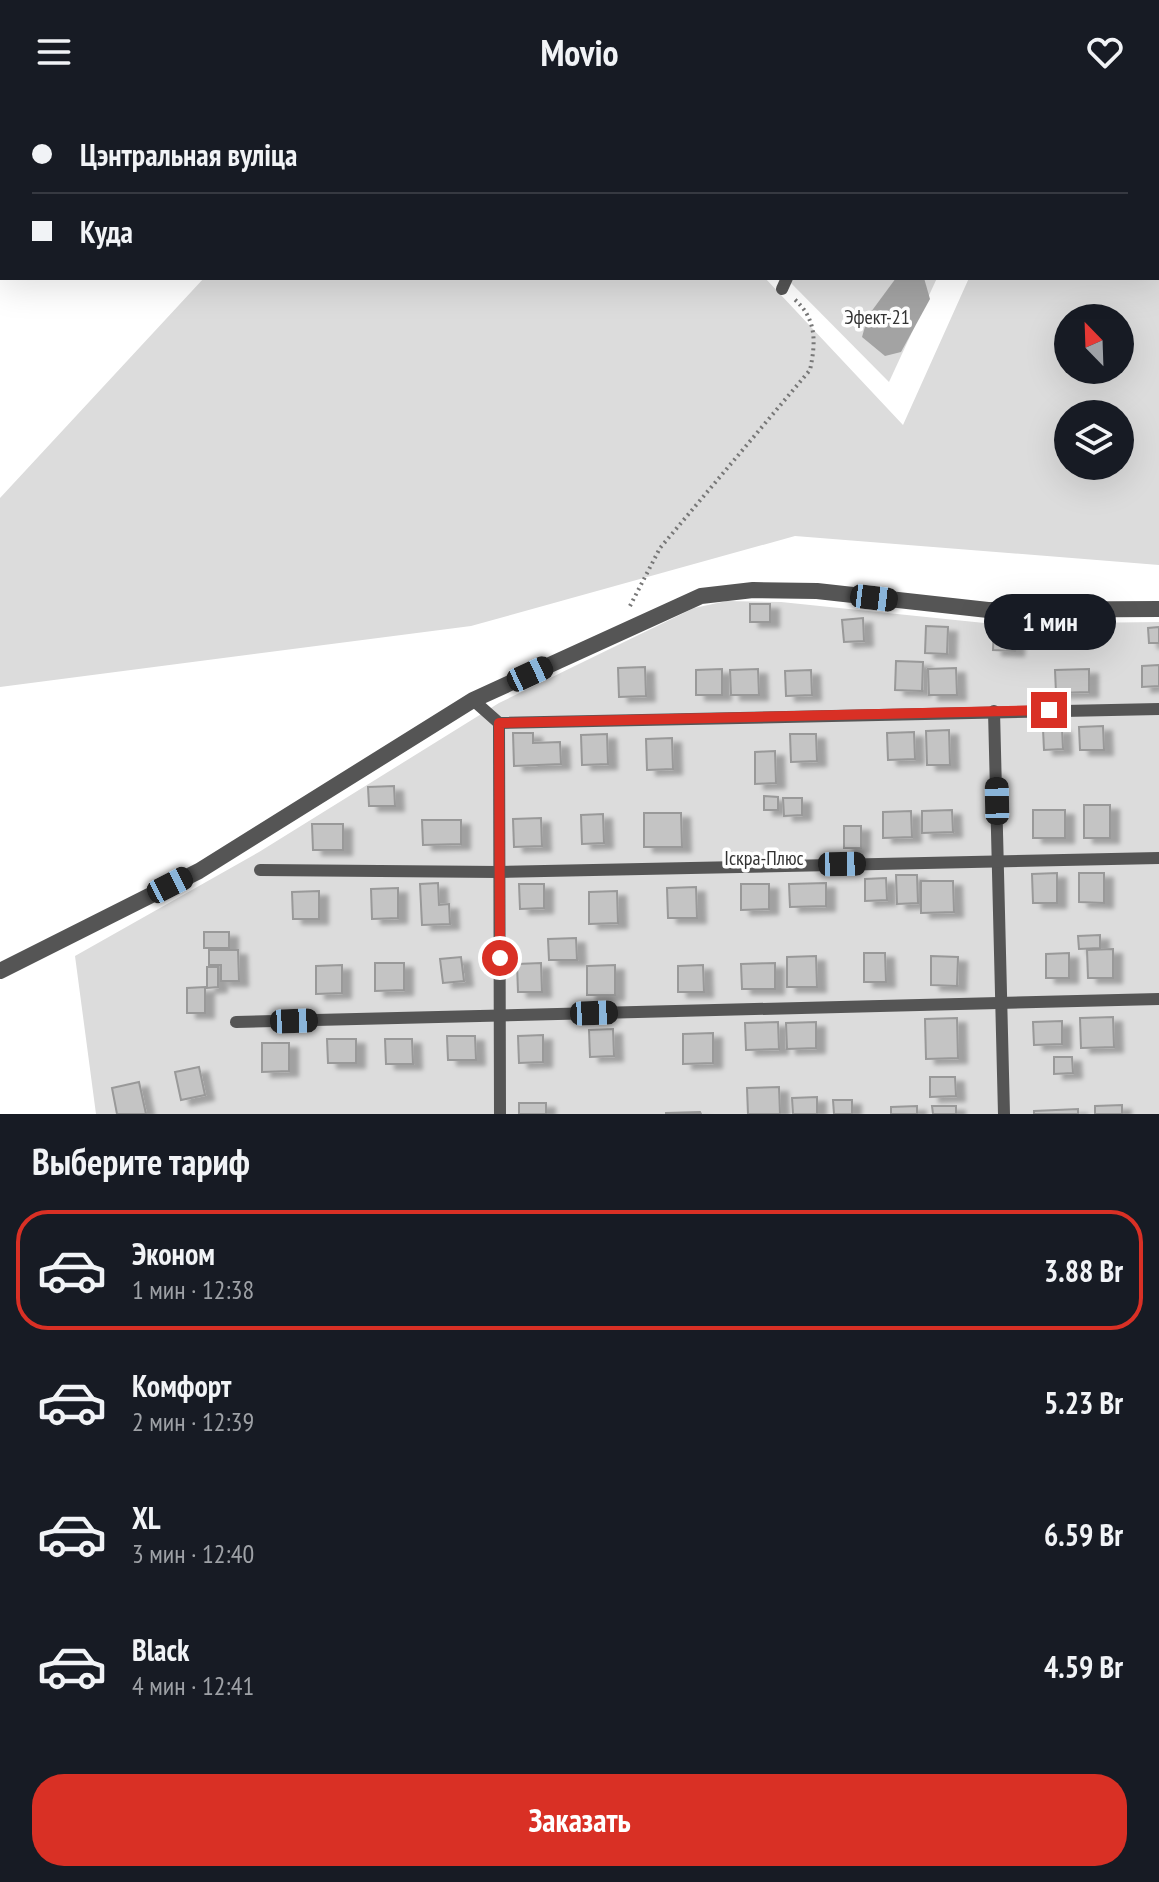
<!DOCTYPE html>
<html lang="ru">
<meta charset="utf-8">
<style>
:root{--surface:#171b24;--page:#20242c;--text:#f1f3f6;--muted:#9ea1a6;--line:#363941;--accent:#d93025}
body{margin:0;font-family:"PT Sans Narrow",sans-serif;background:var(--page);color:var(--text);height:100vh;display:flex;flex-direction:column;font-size:30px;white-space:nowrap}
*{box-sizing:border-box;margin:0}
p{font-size:26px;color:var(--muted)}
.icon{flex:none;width:44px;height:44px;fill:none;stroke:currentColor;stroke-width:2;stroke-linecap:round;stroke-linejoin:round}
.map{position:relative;height:1010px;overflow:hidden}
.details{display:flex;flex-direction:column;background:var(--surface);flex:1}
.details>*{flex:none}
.banner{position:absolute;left:0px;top:0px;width:1160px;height:176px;box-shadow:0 8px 32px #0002;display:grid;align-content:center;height:176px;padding:0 32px;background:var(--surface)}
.needle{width:52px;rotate:337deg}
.fabs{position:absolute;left:1054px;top:200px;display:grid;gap:16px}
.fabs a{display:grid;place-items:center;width:80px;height:80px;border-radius:50%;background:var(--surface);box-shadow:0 8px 32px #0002;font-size:40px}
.end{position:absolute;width:36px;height:36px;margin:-18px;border:10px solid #d93025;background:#fff;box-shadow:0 0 0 4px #fff}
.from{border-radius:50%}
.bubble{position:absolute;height:56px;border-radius:28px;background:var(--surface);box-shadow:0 8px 32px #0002;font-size:26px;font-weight:700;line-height:56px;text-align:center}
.car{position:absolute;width:24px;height:48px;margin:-24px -12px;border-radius:10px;box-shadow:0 0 6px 2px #0007;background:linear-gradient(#222 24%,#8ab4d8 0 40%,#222 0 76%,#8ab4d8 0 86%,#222 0)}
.banner b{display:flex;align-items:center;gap:28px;height:76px;font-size:30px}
.banner b+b{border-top:2px solid var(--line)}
.banner i{width:20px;height:20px;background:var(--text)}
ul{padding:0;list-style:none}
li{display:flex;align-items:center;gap:24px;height:120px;margin:0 16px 12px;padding:0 16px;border:4px solid transparent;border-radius:32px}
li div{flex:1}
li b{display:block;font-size:30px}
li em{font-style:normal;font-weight:700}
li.current{border-color:var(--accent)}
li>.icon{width:72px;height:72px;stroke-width:1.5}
h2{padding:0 32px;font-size:36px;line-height:96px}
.button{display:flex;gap:16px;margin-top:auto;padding:16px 32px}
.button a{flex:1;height:92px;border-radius:32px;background:var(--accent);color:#fff;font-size:32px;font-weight:700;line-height:92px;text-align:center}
header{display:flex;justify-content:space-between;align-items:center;height:104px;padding:0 32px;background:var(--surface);font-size:36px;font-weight:700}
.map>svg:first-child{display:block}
.green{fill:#dcdcdc;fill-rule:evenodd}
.water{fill:#a3a3a3}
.building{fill:#c4c4c4;stroke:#999;stroke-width:2;filter:url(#shadow)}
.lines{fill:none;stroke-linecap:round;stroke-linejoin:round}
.path{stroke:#777;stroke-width:4;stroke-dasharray:2 4;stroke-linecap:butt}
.lane{stroke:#555;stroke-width:12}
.street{stroke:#555;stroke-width:16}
.route{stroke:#d93025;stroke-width:10}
.labels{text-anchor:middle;stroke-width:7;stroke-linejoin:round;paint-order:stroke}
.park-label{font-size:20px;fill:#333;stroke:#fff}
</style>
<header><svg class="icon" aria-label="menu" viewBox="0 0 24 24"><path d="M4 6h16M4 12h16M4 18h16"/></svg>Movio<svg class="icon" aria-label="heart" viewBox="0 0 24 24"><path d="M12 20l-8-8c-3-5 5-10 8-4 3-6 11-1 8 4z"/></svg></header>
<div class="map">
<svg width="1159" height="1010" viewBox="0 0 1159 1010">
<defs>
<filter id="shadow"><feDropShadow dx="9" dy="5" stdDeviation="2" flood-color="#0004"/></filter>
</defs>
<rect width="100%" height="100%" fill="#fff"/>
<g class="green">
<polygon points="458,0 603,0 605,2 455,2"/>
<polygon points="614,0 1018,0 1017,2"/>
<path d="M1047 0H1159V461L795 432 471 522 0 583V394L204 174H765L903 321 969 174H1158V2ZM1068 214H1120V266H1068ZM1068 310H1120V362H1068Z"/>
<polygon points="786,174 937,174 889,278"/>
<polygon points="727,497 781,498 994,520 1159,518 1159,1010 96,1010 75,852 259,748 499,599 694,504"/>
</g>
<polygon class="water" points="896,174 924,174 930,195 901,248 885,252 862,233 868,212"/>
<g class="building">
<rect x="750" y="500" width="20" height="18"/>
<polygon points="863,514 864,537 844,538 842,516"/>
<polygon points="926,522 948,523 947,550 925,549"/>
<polygon points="1159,523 1159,539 1149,539 1148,524"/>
<polygon points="994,524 1016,524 1015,547 993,546"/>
<polygon points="896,557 923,558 922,587 895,586"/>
<polygon points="1159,561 1159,582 1142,583 1142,562"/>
<polygon points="645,563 646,592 619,593 618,564"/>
<polygon points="956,564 957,591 929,591 928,565"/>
<polygon points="722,565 722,591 696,591 696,566"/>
<polygon points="758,565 759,591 731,591 730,566"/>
<polygon points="1089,565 1089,588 1056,589 1055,566"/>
<polygon points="811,566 812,591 786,592 785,567"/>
<polygon points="1103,622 1104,646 1080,646 1079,623"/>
<polygon points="1062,624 1063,645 1044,646 1043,625"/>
<polygon points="949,626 950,661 927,661 926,627"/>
<polygon points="914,628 915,655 888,656 887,629"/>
<polygon points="513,629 533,629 533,639 560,638 561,660 514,662"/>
<polygon points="607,630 608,660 582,661 581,631"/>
<polygon points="790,630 816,630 817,657 791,658"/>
<polygon points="672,634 673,665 647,666 646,635"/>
<polygon points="775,647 776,679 755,680 755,648"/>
<polygon points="394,682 395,702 369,702 368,683"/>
<polygon points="764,692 778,693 778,706 764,706"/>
<polygon points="783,694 802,694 802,711 784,712"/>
<rect x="1084" y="701" width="26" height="33"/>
<polygon points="952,706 953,728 922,729 922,707"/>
<rect x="1033" y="706" width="32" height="28"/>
<polygon points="911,707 912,733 883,734 883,708"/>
<polygon points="644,709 681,709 682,743 644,743"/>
<polygon points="603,710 604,739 582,740 581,711"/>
<polygon points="541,714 542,742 514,743 513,715"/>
<polygon points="422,716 461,716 461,740 423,741"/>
<polygon points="312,720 343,720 343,746 313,746"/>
<rect x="844" y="722" width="17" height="22"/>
<polygon points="1057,769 1057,799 1033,799 1032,770"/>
<polygon points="1079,769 1104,769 1104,799 1079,798"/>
<polygon points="896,771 917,771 918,799 897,800"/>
<polygon points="886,774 887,796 865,797 865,775"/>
<polygon points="921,777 953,777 954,808 921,809"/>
<polygon points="438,779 439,801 449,800 450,820 422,821 420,780"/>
<polygon points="826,779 826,802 790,803 789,780"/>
<polygon points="519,780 544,780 544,804 520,805"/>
<polygon points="741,780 769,780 769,805 741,806"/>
<polygon points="696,783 697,814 668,814 667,784"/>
<polygon points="398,784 398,814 372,815 371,785"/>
<polygon points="319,787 319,815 293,815 292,788"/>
<polygon points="617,787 618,819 589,820 589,788"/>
<rect x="204" y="828" width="25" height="16"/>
<polygon points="1100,831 1100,844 1079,845 1078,832"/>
<polygon points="576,834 577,856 549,856 548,835"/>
<polygon points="1113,845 1113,874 1088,874 1087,846"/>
<polygon points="209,846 238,846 239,877 221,877 221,861 209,861"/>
<polygon points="864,849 885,849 886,878 864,878"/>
<polygon points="1069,849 1069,874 1046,874 1046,850"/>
<polygon points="816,852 817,883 787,883 787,853"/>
<polygon points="931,852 958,853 957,882 931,881"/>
<polygon points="461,853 464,877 443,879 440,855"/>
<polygon points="375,859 404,859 404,886 375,887"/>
<polygon points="541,859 542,888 518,888 517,860"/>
<polygon points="775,859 775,885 742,885 741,860"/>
<polygon points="342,861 342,889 316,890 316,862"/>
<polygon points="615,861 615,891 587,891 587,862"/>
<polygon points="703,861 704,888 678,888 678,862"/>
<polygon points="207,863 218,863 218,883 207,884"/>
<polygon points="205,883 205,909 187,909 187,884"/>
<polygon points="1113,913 1114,943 1081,944 1080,914"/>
<polygon points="957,914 958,954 926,955 925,915"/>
<polygon points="1062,917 1062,940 1034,941 1033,918"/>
<polygon points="778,918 779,945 746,946 745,919"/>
<polygon points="816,918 816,944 787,945 786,919"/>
<polygon points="613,925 614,952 590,953 589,926"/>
<polygon points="713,929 713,959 683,960 683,930"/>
<polygon points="543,931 543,958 519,959 518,932"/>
<polygon points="447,932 475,932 476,956 448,956"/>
<polygon points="327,935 356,935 356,959 328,959"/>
<polygon points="385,935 412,935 413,960 386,960"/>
<polygon points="262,939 289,939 289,967 262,968"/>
<polygon points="1054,953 1072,953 1073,969 1054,970"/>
<polygon points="199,963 205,991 181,996 175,968"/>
<polygon points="930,973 955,973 956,992 930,993"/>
<polygon points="139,978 146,1010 117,1010 112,984"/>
<polygon points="779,983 780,1010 748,1010 747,984"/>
<polygon points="817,993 817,1010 793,1010 792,994"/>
<polygon points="833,996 852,996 852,1010 834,1010"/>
<rect x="519" y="999" width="27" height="11"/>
<polygon points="1122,1001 1122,1010 1095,1010 1095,1002"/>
<polygon points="917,1002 917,1010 891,1010 891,1003"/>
<polygon points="932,1002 956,1002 956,1010 933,1010"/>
<polygon points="1078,1005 1078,1010 1034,1010 1034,1007"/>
<polygon points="700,1008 701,1010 666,1010 666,1009"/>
</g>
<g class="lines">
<path class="path" d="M630 502 660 444 810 266C816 238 817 214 793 194"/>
<g class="lane">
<polyline points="836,0 840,2"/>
<polyline points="864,2 865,0"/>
<polyline points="782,185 787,174"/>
<polyline points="473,596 499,619 500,1010"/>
<polyline points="994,607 1004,1010"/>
<polyline points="499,619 1159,605"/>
<polyline points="260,766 499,768 1159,754"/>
<polyline points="236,918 1159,895"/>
</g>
<polyline class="street" points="0,867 199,767 473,596 701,492 753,486 817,487 988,506 1159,505"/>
</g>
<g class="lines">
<polyline class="route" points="500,854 499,619 1049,606"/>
</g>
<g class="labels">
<g class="park-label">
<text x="877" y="220">Эфект-21</text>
<text x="764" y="761">Іскра-Плюс</text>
</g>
</g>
</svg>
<div class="fabs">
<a><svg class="needle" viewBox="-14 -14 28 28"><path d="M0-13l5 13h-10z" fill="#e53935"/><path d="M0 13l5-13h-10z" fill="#9ea1a6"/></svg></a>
<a><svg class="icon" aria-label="layers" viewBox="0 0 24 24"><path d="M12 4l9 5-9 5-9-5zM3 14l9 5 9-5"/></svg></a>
</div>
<i class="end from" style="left:500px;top:854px"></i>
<i class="end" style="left:1049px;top:606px"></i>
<div class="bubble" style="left:984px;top:490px;width:132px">1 мин</div>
<i class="car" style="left:874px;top:494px;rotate:97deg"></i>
<i class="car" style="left:530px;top:570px;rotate:65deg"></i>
<i class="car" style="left:997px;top:697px;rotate:359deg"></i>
<i class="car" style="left:842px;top:760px;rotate:89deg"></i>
<i class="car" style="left:170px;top:781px;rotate:63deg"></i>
<i class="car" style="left:594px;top:909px;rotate:88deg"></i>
<i class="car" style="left:294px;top:917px;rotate:88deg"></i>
<div class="banner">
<b><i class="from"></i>Цэнтральная вуліца</b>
<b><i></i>Куда</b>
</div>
</div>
<section class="details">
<h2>Выберите тариф</h2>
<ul>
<li class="current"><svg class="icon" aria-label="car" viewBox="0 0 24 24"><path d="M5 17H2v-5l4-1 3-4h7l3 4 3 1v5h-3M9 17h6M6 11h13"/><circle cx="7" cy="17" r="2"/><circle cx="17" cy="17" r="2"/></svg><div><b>Эконом</b><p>1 мин · 12:38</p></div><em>3.88 Br</em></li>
<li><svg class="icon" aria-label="car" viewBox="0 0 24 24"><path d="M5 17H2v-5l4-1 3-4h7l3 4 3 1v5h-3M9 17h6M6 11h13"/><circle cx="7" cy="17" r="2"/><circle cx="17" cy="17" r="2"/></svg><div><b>Комфорт</b><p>2 мин · 12:39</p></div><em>5.23 Br</em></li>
<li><svg class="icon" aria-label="car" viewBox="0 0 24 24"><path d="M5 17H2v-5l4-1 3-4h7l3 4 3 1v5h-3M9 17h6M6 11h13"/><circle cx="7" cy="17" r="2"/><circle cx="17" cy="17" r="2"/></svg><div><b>XL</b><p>3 мин · 12:40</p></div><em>6.59 Br</em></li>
<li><svg class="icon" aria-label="car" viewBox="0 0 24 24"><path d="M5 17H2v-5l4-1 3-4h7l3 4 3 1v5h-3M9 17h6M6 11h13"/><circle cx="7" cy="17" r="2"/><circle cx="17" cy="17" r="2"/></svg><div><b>Black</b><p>4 мин · 12:41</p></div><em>4.59 Br</em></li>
</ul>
<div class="button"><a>Заказать</a></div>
</section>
